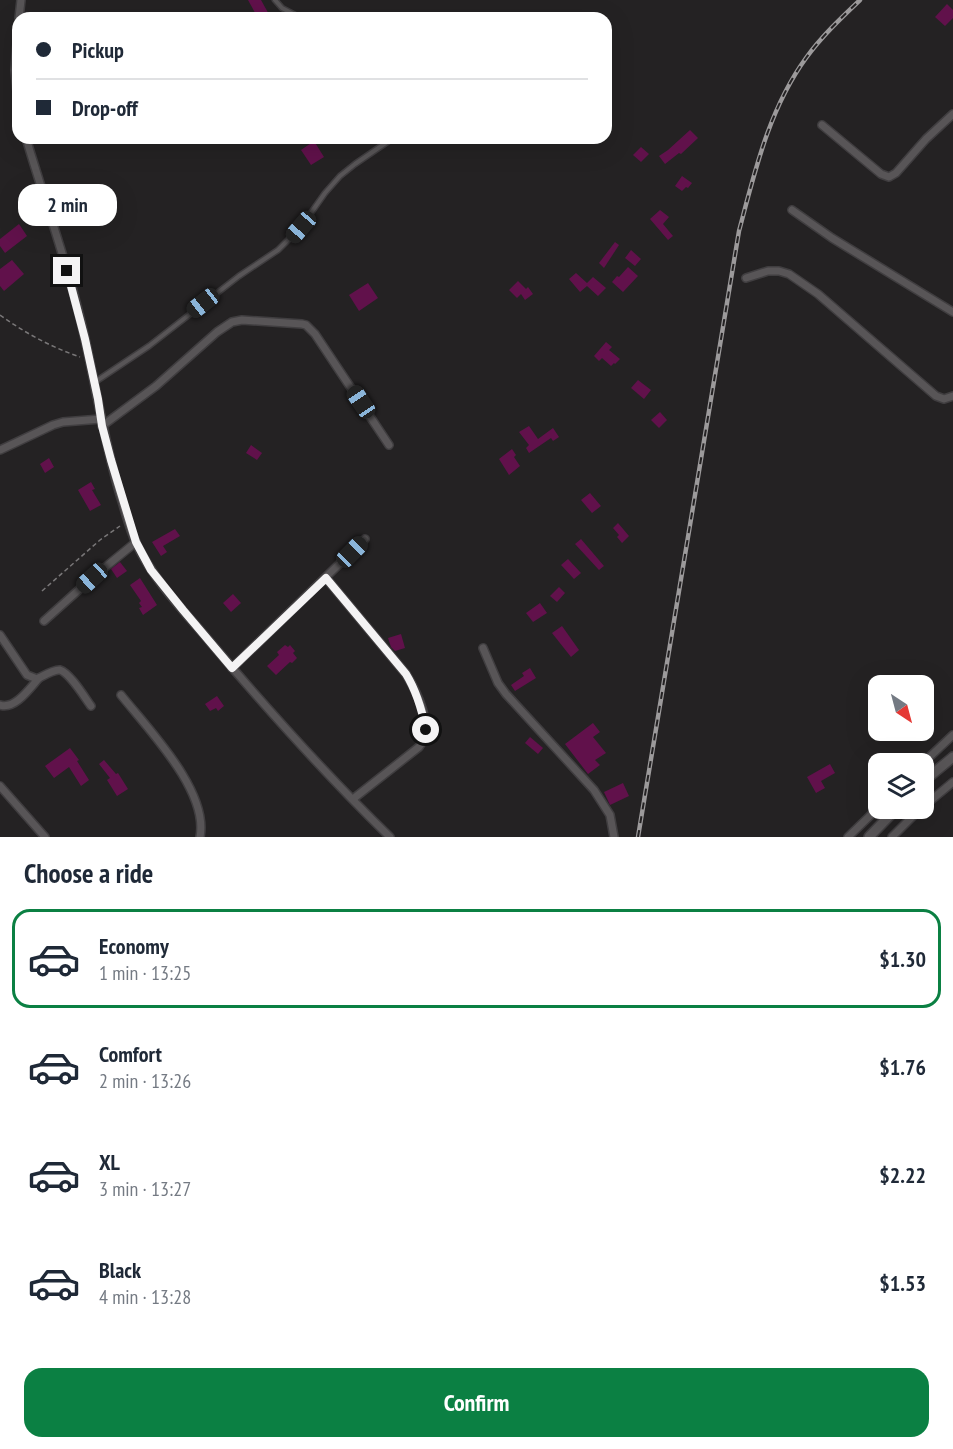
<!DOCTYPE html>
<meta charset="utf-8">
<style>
:root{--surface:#fff;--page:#f6f6f7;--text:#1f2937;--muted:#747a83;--line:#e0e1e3;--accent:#0b8043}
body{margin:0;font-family:"PT Sans Narrow",sans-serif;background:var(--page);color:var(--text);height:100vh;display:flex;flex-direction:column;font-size:22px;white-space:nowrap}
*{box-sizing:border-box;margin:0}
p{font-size:20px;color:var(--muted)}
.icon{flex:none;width:33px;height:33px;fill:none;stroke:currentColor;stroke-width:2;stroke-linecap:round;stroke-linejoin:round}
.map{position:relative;height:837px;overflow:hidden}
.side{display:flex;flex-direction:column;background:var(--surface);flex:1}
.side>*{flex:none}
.guide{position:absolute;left:12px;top:12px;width:600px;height:132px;border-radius:18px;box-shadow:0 6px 24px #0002;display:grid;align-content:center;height:132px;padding:0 24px;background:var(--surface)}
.needle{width:39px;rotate:144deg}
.fabs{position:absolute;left:868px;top:675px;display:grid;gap:12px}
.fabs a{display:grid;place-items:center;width:66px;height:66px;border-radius:12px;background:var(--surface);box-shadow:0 6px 24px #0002;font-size:30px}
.end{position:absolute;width:27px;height:27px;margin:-14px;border:8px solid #f4f3f4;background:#111;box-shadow:0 0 0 3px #111}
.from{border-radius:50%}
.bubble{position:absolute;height:42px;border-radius:18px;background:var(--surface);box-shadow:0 6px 24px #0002;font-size:20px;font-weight:700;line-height:42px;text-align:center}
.car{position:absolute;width:18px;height:36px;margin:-18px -9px;border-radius:8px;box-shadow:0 0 4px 2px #0007;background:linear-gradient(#222 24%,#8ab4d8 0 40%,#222 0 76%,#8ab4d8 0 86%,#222 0)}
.guide b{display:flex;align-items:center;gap:21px;height:57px;font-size:22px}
.guide b+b{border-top:2px solid var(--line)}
.guide i{width:15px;height:15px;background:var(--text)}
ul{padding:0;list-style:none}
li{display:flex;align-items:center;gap:18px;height:99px;margin:0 12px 9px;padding:0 12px;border:3px solid transparent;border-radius:18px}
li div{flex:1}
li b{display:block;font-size:22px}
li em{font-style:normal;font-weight:700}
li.current{border-color:var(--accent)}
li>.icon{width:54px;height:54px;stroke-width:1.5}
h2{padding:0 24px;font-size:27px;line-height:72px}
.primary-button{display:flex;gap:12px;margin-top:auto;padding:12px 24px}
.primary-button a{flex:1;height:69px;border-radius:18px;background:var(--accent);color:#fff;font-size:24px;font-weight:700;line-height:69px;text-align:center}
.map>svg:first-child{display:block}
.building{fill:#61114b}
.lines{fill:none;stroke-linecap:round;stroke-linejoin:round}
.service-casing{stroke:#403e40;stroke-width:7}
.minor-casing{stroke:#403e40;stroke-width:10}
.secondary-casing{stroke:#403e40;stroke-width:12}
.path{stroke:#797778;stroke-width:1.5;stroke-dasharray:4.5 3;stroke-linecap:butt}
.service{stroke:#585557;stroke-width:4}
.minor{stroke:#585557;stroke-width:7}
.secondary{stroke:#585557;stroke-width:9}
.rail-casing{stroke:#9c9a9b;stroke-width:4.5}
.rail{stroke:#242223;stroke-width:2;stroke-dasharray:7;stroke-linecap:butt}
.route{stroke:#f4f3f4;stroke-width:8}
</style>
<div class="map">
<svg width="953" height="837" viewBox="0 0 953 837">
<rect width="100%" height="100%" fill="#242223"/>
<g class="building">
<polygon points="248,0 261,0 271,18 258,18"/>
<polygon points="947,4 953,10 953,18 945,26 935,17"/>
<polygon points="690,130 698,138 681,154 679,153 665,164 659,156 668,150"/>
<polygon points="314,141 324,157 311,165 301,150"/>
<polygon points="641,147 649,154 641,162 633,155"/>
<polygon points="682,176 692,183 688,188 686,187 682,191 675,186"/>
<polygon points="660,210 669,217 663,224 673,236 668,240 650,219"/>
<polygon points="19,224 27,236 5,253 0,246 0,239"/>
<polygon points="615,242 619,245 604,268 599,263"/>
<polygon points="631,250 641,259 635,266 625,258"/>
<polygon points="12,260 24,274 4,291 0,286 0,269"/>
<polygon points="628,267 638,276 623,292 612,282 617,276 619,277"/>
<polygon points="576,273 587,283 593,277 606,288 598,296 587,286 580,292 569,279"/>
<polygon points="518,281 526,289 528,287 533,294 525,300 521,294 517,298 509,290"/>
<polygon points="368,283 378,298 359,311 349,295"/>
<polygon points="606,342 612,347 609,350 620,359 615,364 614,363 611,366 602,358 599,361 594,356"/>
<polygon points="638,380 651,390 644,399 631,388"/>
<polygon points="660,412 667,420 659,428 651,420"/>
<polygon points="529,426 538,439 553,428 559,437 553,441 551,438 529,453 526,448 529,445 519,432"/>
<polygon points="251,445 262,453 257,460 246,453"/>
<polygon points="512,449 516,455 514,457 520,466 509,475 499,459"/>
<polygon points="49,458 54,467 45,473 40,464"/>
<polygon points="91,482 95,489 92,490 101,505 90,511 78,490"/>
<polygon points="590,493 601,506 592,513 581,500"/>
<polygon points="618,523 629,536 622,543 617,537 619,535 613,528"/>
<polygon points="175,529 180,536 163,546 167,552 161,556 152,542"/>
<polygon points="581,539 604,566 599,570 575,544"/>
<polygon points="568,559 581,573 574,579 561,565"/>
<polygon points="120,562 127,571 117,578 111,569"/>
<polygon points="140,578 157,605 143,615 139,608 142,607 139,603 141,601 130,585"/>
<polygon points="559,587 565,593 557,602 550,596"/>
<polygon points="233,594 241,603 231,612 223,603"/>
<polygon points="540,603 547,613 533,622 526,613"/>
<polygon points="562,626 579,650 571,657 552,633"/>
<polygon points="401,634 405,648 395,651 391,647 388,638"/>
<polygon points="285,645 288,647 290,645 295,651 293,653 297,658 292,663 290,662 276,675 267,666 279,655 277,652"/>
<polygon points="530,668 536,678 515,691 511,685 524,676 522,673"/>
<polygon points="217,696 224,706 218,711 216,708 210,711 205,704"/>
<polygon points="593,723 600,732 593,737 606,753 595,760 600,765 588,774 565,744"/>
<polygon points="530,737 543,748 538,754 525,743"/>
<polygon points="70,748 79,760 77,761 89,780 81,786 69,767 54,778 45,766"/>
<polygon points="104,760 116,774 118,773 128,789 117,796 107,780 110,778 99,764"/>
<polygon points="830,764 835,773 821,781 825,788 816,793 807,777"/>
<polygon points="623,783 629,796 610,805 604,792"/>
</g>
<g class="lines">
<g class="service-casing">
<g id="service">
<polyline points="275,0 282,8 301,18"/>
<polyline points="95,382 149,346 239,276 278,250 301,227 325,193 340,176 355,164 393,138"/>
</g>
</g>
<g class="minor-casing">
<g id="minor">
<polyline points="19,18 21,0"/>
<polyline points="18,31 15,70 18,102"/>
<polyline points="822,125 881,174 889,177 896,173 926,139 953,114"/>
<path d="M26 138C46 205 70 271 85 339 97 392 105 446 121 498 126 514 130 531 137 545 155 582 185 612 211 643 268 710 327 776 390 837"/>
<polyline points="792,210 832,238 953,312"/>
<polyline points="746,278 768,271 779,271 789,274 818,294 936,396 944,399 953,396"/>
<polyline points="102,426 156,386 217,332 232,322 242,320 302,324 306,325 315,334 389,445"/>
<polyline points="0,450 53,425 63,422 101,419"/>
<path d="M326 578 406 674C417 692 435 728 419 747L353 799"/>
<polyline points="44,621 92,578 136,542"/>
<path d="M0 635 27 675 37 679C43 676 54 669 60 670 70 673 85 698 91 706"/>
<polyline points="483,648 498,683 506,694 594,790 610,815 614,837"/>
<polyline points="232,668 365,539"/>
<path d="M121 695C148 729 209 791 200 837"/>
<path d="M0 705C15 710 30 688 39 678"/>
<polyline points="922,764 953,735"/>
<polyline points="0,786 45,837"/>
<polyline points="924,806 953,782"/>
<polyline points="848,837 879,807"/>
<polyline points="892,837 921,808"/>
</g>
</g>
<g class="secondary-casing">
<g id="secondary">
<polyline points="924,781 953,757"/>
<polyline points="869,837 897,808"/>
</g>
</g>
<g class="path">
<path d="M0 315C25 333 51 347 80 357"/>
<polyline points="42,591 100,540 120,526"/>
</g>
<use href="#service" class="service"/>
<use href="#minor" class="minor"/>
<use href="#secondary" class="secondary"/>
<g class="rail-casing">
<path id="rail" d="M638 837 739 231C755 171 769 109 806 58 821 37 841 18 860 0"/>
</g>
<use href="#rail" class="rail"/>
</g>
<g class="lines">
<path class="route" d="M67 271 85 339 98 399 102 426 111 460 136 542 151 570 183 610 232 668 326 578 406 674C417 692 422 710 426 730"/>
</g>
</svg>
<div class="fabs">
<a><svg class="needle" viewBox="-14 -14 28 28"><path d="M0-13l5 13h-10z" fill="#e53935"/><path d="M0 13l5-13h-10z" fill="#747a83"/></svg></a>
<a><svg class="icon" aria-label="layers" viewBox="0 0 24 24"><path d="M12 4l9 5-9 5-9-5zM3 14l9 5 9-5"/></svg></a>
</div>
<i class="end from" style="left:426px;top:730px"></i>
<i class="end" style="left:67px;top:271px"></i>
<div class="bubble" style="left:18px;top:184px;width:99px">2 min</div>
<i class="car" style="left:301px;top:227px;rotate:221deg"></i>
<i class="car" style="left:203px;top:303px;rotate:232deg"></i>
<i class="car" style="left:361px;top:402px;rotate:326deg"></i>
<i class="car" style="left:352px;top:552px;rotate:45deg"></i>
<i class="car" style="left:92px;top:578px;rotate:228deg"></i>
<div class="guide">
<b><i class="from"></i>Pickup</b>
<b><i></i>Drop-off</b>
</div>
</div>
<section class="side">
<h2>Choose a ride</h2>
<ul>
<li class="current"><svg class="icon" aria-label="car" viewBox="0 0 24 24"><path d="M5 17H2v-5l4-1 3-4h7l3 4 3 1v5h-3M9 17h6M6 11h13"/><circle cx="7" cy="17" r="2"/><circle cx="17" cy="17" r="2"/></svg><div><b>Economy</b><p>1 min · 13:25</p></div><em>$1.30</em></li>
<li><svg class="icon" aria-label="car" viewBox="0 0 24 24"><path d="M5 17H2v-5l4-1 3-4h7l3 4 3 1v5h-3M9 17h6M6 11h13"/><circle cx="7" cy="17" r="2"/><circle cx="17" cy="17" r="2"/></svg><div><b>Comfort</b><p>2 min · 13:26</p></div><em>$1.76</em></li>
<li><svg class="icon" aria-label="car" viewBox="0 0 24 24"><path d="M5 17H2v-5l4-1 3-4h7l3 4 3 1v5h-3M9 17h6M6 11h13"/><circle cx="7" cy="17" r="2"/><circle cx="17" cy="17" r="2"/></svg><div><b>XL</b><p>3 min · 13:27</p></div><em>$2.22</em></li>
<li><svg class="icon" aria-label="car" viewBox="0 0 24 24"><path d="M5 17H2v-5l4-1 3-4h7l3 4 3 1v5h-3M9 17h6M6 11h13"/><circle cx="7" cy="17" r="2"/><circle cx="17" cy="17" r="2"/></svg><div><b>Black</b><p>4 min · 13:28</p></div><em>$1.53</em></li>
</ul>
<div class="primary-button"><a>Confirm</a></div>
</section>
